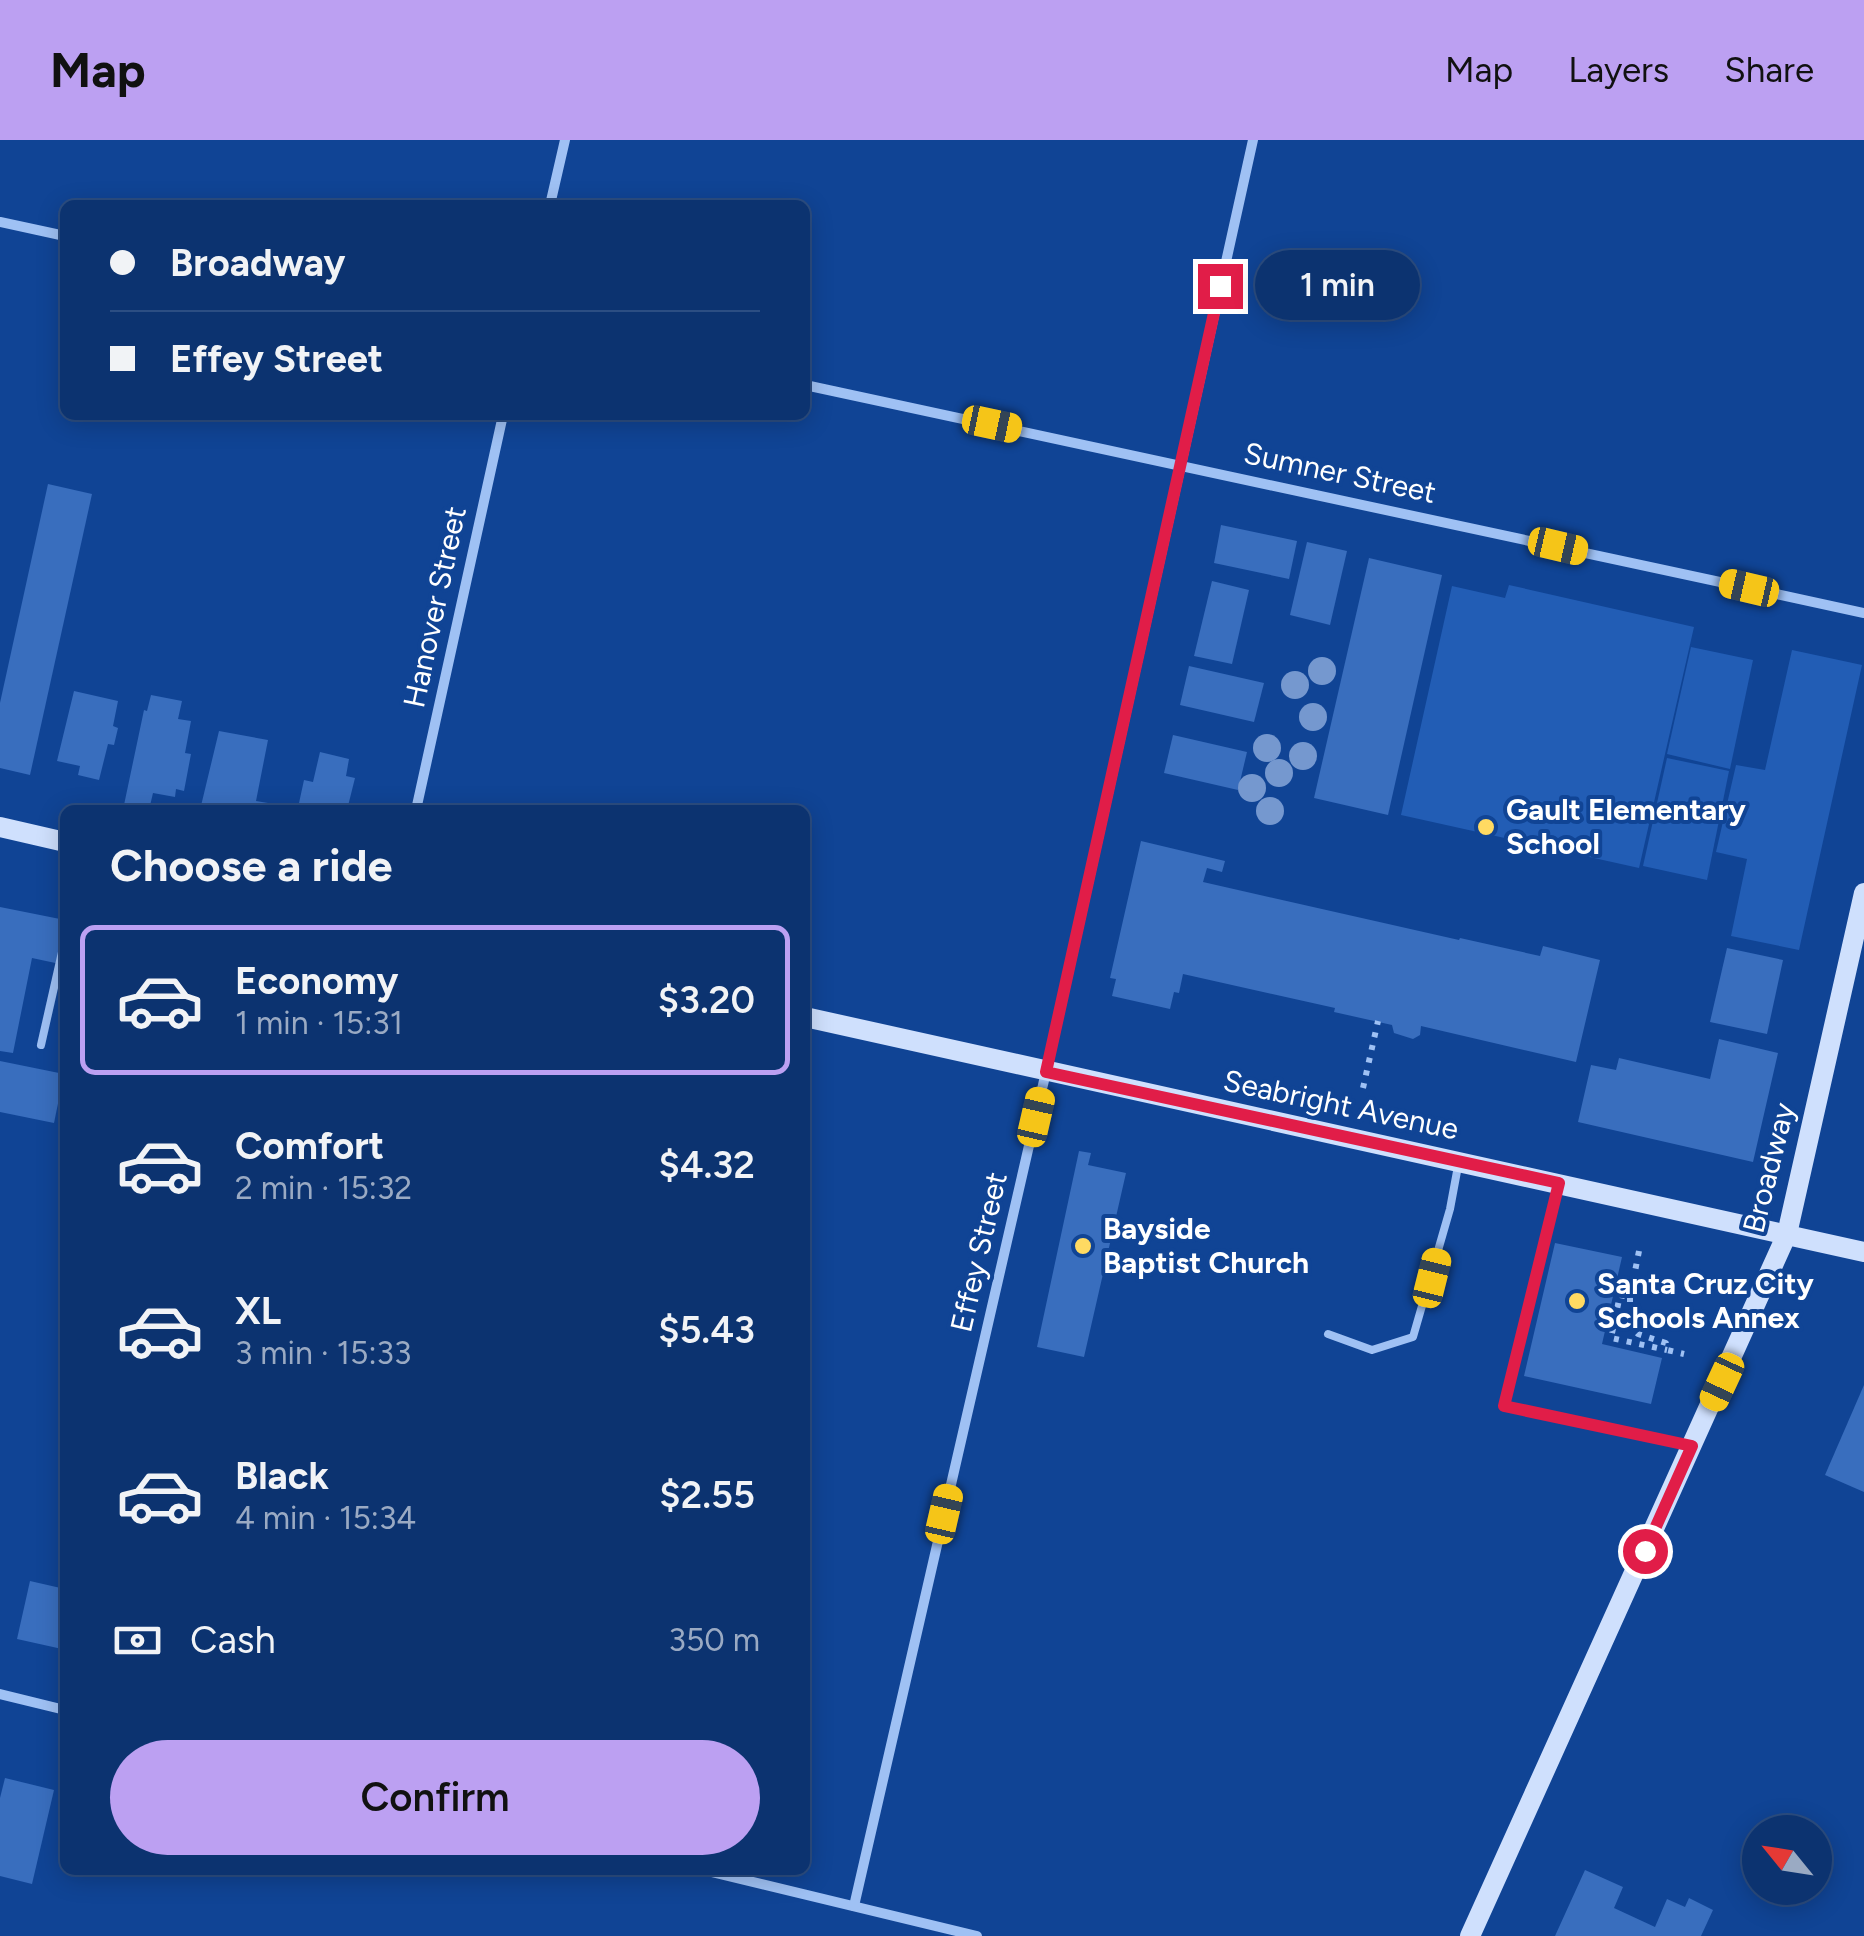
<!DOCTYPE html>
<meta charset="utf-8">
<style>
:root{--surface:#0c3370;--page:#1a3f78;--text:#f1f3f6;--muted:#9aaac3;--line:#2c4e83;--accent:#bca0f2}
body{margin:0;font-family:Figtree,sans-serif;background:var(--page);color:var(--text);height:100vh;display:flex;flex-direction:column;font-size:38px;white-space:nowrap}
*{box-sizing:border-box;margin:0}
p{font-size:32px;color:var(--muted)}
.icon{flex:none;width:55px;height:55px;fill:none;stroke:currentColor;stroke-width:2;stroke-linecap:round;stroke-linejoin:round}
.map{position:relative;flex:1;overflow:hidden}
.side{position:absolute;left:60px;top:665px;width:750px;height:1070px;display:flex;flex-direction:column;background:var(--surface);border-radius:15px;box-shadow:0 5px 25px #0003,0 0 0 2px var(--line)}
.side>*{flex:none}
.hud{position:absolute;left:60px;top:60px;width:750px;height:220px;border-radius:15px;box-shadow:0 5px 25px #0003,0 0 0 2px var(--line);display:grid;align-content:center;height:220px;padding:0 50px;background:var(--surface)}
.needle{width:65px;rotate:300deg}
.tools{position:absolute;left:1742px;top:1675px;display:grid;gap:20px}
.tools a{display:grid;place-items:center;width:90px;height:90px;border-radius:50%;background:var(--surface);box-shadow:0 5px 25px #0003,0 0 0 2px var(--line);font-size:50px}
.end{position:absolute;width:45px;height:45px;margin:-22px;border:12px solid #e11d48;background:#fff;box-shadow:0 0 0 5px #fff}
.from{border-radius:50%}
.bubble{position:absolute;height:70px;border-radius:35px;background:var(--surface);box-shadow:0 5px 25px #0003,0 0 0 2px var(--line);font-size:32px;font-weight:600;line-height:70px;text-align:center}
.car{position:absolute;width:30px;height:60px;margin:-30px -15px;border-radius:12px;box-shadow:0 0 8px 2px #0007;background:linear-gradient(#f5c518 24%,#345 0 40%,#f5c518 0 76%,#345 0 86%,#f5c518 0)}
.hud b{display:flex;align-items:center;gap:35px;height:95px;font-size:38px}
.hud b+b{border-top:2px solid var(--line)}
.hud i{width:25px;height:25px;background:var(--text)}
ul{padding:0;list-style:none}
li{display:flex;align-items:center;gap:30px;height:150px;margin:0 20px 15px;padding:0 30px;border:5px solid transparent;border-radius:15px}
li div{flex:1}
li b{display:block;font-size:38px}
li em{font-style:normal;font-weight:600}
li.selected{border-color:var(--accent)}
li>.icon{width:90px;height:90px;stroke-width:1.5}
h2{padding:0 50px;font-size:45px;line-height:120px}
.pay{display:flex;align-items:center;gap:25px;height:110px;padding:0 50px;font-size:38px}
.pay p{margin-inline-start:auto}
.action{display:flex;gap:20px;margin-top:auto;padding:20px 50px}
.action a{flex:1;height:115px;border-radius:60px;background:var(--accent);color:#111;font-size:40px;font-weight:600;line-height:115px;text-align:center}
header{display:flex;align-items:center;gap:60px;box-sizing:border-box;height:140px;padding:0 50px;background:var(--accent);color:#111}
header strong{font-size:48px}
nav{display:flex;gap:55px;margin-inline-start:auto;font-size:35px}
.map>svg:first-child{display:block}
.green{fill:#225db5}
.building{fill:#396ebe}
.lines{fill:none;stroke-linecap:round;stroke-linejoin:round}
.path{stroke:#9fc1f4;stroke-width:6;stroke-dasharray:5 8;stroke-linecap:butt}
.lane{stroke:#9fc1f4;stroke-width:8}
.street{stroke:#9fc1f4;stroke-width:10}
.secondary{stroke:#cfe0fd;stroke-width:20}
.tree{fill:#7598cf}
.route{stroke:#e11d48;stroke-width:12}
.poi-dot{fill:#ffda62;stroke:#104495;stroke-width:4}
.labels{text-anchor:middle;stroke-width:8;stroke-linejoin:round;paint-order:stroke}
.street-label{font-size:30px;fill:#fff;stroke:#104495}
.poi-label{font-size:30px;font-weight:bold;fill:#fff;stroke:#104495;text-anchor:start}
</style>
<header>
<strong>Map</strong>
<nav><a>Map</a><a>Layers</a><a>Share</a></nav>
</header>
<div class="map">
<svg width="1864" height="1796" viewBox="0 0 1864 1796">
<rect width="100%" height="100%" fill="#104495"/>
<g class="green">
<polygon points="1509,445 1694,487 1639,728 1401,675 1452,446 1505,458"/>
<polygon points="1691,507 1753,520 1730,629 1667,614"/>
<polygon points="1792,510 1862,525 1799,810 1731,796 1747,719 1716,712 1736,625 1765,630"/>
<polygon points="1667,618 1729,631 1707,740 1643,726"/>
</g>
<g class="building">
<polygon points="48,344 92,354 30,635 0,628 0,563"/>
<polygon points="1221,385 1297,401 1289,439 1214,423"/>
<polygon points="1307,402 1347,411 1330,485 1290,475"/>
<polygon points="1369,418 1442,435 1388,675 1314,658"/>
<polygon points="1212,441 1249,450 1232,524 1194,516"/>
<polygon points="1189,526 1264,543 1254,582 1180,565"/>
<polygon points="74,551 118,561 113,586 118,588 114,605 108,604 99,640 78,635 80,626 57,621"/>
<polygon points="151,555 182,561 178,579 191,581 185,613 191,614 184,651 176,649 175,657 153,653 149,670 147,670 124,665 144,570 147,571"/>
<polygon points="219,591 268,600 256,661 274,664 273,670 200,670"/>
<polygon points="1173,595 1247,612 1238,650 1164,633"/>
<polygon points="320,612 349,619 346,636 355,638 348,666 340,666 352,670 308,670 309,665 299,663 304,640 313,642"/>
<polygon points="1141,701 1225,721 1222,732 1207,728 1203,742 1459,800 1460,798 1540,816 1543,806 1600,820 1576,922 1421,886 1420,895 1413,899 1394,893 1392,885 1334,872 1335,868 1183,834 1179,853 1174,852 1170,869 1112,856 1116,839 1110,838"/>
<polygon points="0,767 65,780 60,824 32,818 13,913 0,911"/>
<polygon points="1727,808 1783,820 1767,894 1710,882"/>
<polygon points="1719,899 1778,913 1753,1022 1578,982 1591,925 1616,930 1619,918 1710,939"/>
<polygon points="0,921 64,934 54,983 0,972"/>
<polygon points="1079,1011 1091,1013 1088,1025 1126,1033 1084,1217 1037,1207"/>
<polygon points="1555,1103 1622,1117 1602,1204 1662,1218 1651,1264 1524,1236"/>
<polygon points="1864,1245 1864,1352 1825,1335"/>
<polygon points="30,1441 65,1449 62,1509 17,1499"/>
<polygon points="5,1638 54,1650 32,1744 0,1736 0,1658"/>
<polygon points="1585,1730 1623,1747 1614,1768 1655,1787 1667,1759 1685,1767 1689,1758 1713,1770 1701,1796 1555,1796"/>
</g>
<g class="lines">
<g class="path">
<polyline points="1363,948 1378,881"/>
<polyline points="1639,1111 1630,1157 1620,1155 1611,1198 1667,1210"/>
<polyline points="1630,1157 1630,1186 1638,1194 1666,1203 1667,1210 1684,1214"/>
</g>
<g class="lane">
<polyline points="41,905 65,799"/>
<polyline points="1558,1045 1504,1267 1688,1305"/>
<polyline points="1328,1194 1372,1210 1413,1197 1450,1069 1458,1026"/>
</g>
<g class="street">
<polyline points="550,65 565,0"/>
<polyline points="0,82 65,96"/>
<polyline points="805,245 1864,473"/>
<polyline points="416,670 503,275"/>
<polyline points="0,1554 65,1570"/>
<polyline points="703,1730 977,1796"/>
<polyline points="854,1766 1054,897 1253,0"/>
</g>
<g class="secondary">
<polyline points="0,687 65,702"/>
<polyline points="805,877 1864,1112"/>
<polyline points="1470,1796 1787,1094 1864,753"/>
</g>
</g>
<g class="tree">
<circle cx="1322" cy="531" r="14"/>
<circle cx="1295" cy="545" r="14"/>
<circle cx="1313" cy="577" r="14"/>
<circle cx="1267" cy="608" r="14"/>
<circle cx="1303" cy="616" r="14"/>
<circle cx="1279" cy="633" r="14"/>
<circle cx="1252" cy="648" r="14"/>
<circle cx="1270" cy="671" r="14"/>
</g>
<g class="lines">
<polyline class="route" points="1220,146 1046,932 1559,1043 1504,1266 1692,1306 1645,1411"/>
</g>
<g class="poi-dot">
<circle cx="1486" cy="687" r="10"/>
<circle cx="1083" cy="1106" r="10"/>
<circle cx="1577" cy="1161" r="10"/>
</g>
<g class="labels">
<g class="street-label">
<text transform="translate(1340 333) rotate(12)" y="10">Sumner Street</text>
<text transform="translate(435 467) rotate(-78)" y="10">Hanover Street</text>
<text transform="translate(1341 965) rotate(12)" y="10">Seabright Avenue</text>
<text transform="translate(1769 1028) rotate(-76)" y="10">Broadway</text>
<text transform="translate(979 1112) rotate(-77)" y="10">Effey Street</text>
</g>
<g class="poi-label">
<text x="1506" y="680">Gault Elementary<tspan x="1506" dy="34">School</tspan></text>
<text x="1103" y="1099">Bayside<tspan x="1103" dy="34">Baptist Church</tspan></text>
<text x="1597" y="1154">Santa Cruz City<tspan x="1597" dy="34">Schools Annex</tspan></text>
</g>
</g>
</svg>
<div class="tools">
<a><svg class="needle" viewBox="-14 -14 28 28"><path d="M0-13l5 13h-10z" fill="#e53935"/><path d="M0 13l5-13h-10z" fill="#9aaac3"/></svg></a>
</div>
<i class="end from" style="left:1645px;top:1411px"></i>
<i class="end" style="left:1220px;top:146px"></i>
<div class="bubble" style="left:1255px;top:110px;width:165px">1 min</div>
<i class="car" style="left:992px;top:284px;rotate:102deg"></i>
<i class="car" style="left:1558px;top:406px;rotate:103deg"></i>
<i class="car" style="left:1749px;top:448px;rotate:283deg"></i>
<i class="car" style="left:1036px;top:977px;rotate:13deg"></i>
<i class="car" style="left:1432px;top:1138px;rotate:14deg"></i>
<i class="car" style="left:1722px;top:1242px;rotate:205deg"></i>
<i class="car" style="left:944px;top:1374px;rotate:13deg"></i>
<div class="hud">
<b><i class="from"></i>Broadway</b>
<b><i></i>Effey Street</b>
</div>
<section class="side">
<h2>Choose a ride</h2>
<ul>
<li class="selected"><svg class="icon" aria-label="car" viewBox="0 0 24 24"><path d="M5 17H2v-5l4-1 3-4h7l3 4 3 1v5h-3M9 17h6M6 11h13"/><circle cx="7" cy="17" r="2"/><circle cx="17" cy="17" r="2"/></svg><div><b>Economy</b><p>1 min · 15:31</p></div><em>$3.20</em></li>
<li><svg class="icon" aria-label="car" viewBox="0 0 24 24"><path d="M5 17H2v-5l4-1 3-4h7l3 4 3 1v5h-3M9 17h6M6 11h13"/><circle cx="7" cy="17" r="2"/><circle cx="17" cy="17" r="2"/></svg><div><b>Comfort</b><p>2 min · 15:32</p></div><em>$4.32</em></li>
<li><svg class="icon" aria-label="car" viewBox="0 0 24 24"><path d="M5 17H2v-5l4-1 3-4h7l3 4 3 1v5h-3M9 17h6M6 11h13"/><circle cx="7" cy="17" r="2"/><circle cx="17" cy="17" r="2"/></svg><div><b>XL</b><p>3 min · 15:33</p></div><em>$5.43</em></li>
<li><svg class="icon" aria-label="car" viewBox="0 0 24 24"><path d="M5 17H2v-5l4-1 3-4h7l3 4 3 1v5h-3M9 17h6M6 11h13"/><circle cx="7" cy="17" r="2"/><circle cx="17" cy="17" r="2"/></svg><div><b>Black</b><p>4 min · 15:34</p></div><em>$2.55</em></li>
</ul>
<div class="pay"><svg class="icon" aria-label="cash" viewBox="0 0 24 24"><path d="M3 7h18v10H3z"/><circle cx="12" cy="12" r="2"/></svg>Cash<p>350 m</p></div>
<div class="action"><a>Confirm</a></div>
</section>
</div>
